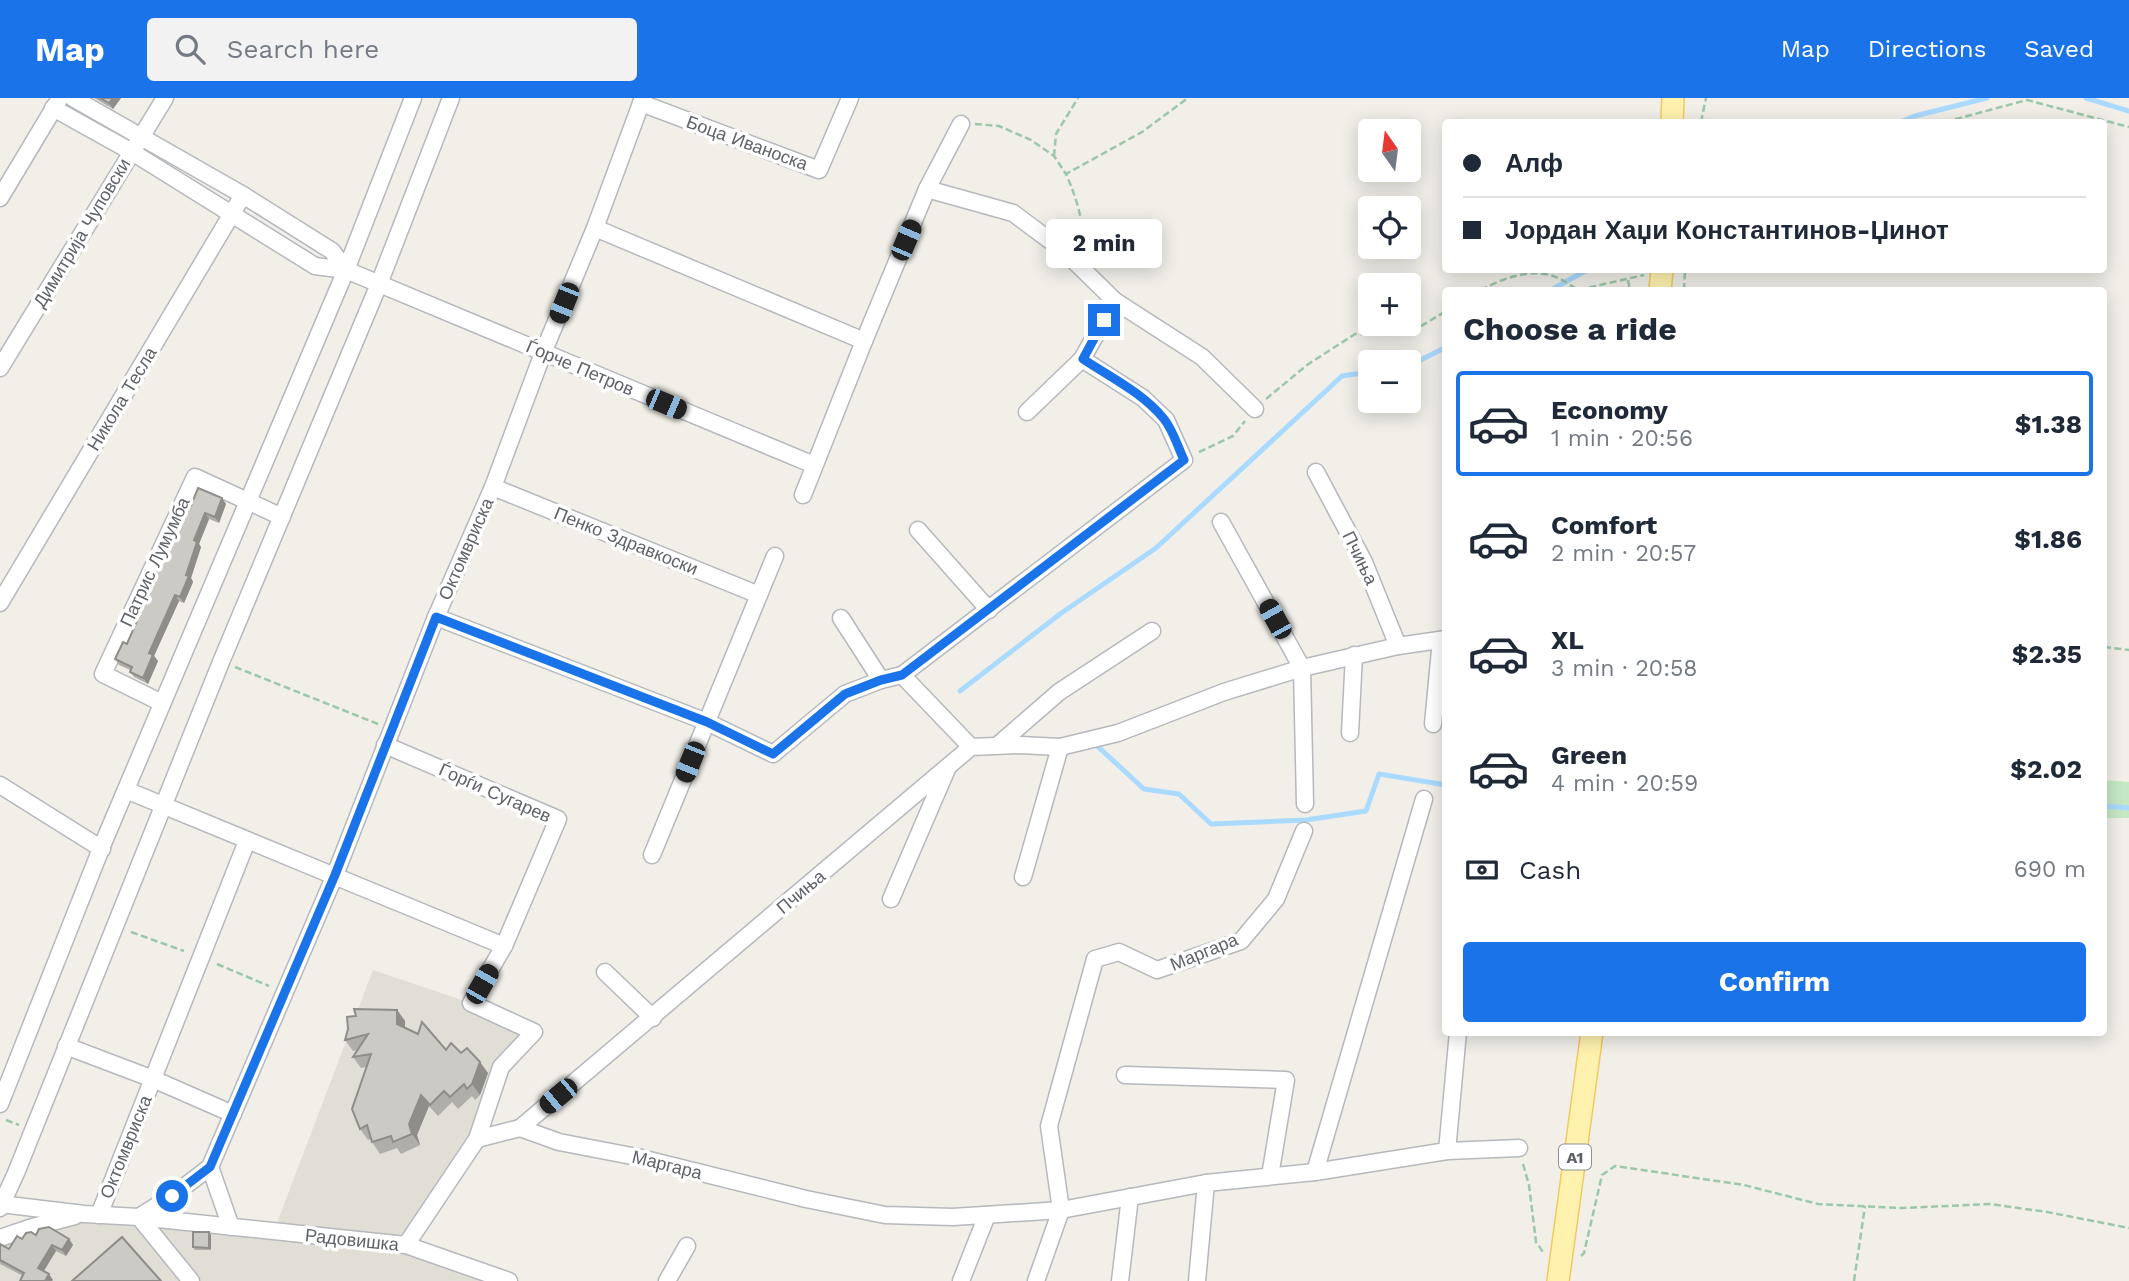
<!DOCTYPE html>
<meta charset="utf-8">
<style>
:root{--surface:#fff;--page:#f2f2f3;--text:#1f2937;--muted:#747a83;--line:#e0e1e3;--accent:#1a73e8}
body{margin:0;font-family:"Work Sans",sans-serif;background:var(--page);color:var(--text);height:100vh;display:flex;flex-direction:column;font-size:26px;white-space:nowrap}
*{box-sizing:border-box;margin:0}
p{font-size:23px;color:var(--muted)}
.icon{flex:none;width:38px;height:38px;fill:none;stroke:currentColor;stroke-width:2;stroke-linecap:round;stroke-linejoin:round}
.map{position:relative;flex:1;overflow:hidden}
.details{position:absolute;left:1442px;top:189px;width:665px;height:749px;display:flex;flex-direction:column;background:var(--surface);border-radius:7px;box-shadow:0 4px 18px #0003}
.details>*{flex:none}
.top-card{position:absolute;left:1442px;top:21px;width:665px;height:154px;border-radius:7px;box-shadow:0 4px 18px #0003;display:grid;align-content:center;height:154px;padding:0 21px;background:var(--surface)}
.needle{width:46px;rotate:346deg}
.fabs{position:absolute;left:1358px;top:21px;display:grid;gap:14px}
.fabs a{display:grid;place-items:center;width:63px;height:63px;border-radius:7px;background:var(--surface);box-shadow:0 4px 18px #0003;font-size:35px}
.end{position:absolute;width:32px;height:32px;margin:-16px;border:9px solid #1a73e8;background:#fff;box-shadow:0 0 0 4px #fff}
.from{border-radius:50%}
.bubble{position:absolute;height:49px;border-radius:7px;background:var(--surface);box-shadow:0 4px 18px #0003;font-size:23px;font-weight:700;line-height:49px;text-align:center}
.car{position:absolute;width:21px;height:42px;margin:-21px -10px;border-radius:9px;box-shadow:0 0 5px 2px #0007;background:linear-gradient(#222 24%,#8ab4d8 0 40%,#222 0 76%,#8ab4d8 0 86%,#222 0)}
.top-card b{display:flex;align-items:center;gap:24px;height:66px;font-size:26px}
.top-card b+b{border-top:2px solid var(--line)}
.top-card i{width:18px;height:18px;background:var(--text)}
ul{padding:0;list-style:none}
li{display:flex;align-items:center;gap:21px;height:105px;margin:0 14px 10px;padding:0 7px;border:4px solid transparent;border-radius:7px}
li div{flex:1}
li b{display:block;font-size:26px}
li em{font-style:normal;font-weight:700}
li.current{border-color:var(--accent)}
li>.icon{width:63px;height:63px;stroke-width:1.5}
h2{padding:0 21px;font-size:32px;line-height:84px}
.pay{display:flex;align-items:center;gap:18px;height:77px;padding:0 21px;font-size:26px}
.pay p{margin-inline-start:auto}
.primary-button{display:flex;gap:14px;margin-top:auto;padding:14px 21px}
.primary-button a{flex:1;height:80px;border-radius:7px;background:var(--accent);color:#fff;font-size:28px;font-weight:700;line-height:80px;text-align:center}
header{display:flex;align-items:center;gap:42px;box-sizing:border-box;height:98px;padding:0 35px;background:var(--accent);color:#fff}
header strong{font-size:33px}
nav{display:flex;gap:38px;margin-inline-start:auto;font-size:24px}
.search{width:490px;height:63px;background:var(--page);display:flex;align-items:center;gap:18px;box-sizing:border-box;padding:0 24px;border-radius:7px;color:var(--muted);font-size:26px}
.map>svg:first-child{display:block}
.education{fill:#e1ded6}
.green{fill:#c5e8c5}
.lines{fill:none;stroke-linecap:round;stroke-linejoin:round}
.stream{stroke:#aadaff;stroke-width:5}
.minor-casing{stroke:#b5b8bc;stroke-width:19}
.major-casing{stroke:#f2c960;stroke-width:24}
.path{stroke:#9cc7a9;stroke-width:2.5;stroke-dasharray:7 3.5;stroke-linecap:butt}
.minor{stroke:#fff;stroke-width:16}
.major{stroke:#fff2af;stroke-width:21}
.wall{fill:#afaea9}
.shaded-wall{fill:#8f8d8a}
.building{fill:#cccac5;stroke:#8f8d8a;stroke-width:2}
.route{stroke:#1a73e8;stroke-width:9}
.labels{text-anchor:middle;stroke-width:7;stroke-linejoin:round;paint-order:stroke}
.shield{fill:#fff;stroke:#8f9295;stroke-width:2}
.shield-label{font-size:16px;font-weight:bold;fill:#5f6368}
.street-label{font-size:18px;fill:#5f6368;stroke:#fff}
</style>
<header>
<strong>Map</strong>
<div class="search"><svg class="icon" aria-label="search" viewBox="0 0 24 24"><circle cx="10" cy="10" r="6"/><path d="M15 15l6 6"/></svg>Search here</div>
<nav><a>Map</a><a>Directions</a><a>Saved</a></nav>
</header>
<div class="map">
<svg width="2129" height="1183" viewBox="0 0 2129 1183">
<rect width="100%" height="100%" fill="#f1efe8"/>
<polygon class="education" points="373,872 471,905 534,934 501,969 477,1041 406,1147 485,1183 0,1183 0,1140 84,1116 274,1133"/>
<polygon class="green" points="2104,682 2129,684 2129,720 2104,720"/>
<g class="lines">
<g class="stream">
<polyline points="2086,0 2129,13"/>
<polyline points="1900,24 1915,18 1987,0"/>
<polyline points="1551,192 1587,172"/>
<polyline points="1409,268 1446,249"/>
<polyline points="960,593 1060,516 1156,450 1342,278 1370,274"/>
<polyline points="1094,645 1144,691 1179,696 1211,726 1306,722 1366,713 1379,676 1446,687"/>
<polyline points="2104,708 2129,710"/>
</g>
<g class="minor-casing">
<g id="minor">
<polyline points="73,0 243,97 332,153 346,172"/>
<polyline points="641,5 819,72 850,0"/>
<polyline points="53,10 132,54 315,168 346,172 814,367"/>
<polyline points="927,91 1013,115 1064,153 1115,203 1202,259 1255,311"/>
<polyline points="0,100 60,0"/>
<polyline points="595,130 864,243"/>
<polyline points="0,270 165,0"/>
<polyline points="1027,314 1082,261 1115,203"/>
<polyline points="1316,374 1364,464 1398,548"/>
<polyline points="493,389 759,497"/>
<polyline points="803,397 864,243 927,91 961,26"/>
<polyline points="1221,424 1302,570 1305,706"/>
<polyline points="918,432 989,512"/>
<polyline points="0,505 243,97"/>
<polyline points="436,519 707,624 773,656 845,596 881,582 902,577 971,649"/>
<polyline points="841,520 881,582"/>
<polyline points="902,577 1184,362 1166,322 1143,300 1082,261"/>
<polyline points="162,605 103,576 195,379 282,419"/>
<polyline points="1433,626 1441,542"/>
<polyline points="1350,635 1354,557"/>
<polyline points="385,647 558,721 504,848 471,905 534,934 501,969 477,1041 406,1147"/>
<polyline points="998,647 1059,594 1152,533"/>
<polyline points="0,687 102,751"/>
<path d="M126 692C252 745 378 795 504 848"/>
<polyline points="652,757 775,458"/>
<polyline points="1023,779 1060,649"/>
<polyline points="891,801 947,671"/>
<polyline points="605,874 653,920"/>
<polyline points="66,948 153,981 233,1016"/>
<polyline points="1125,977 1286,982 1270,1078"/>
<polyline points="0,1006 102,748 346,172 413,0"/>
<polyline points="520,1030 971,649 1020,647 1060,649 1118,635 1224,594 1302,570 1398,548 1446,541"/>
<polyline points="477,1041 520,1030 559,1044 637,1059 806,1101 885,1117 953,1119 1061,1112 1206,1085 1315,1074 1447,1053 1519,1050"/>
<polyline points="1447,1053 1458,934"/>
<polyline points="210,1069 231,1129"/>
<polyline points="1315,1074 1424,701"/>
<polyline points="0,1106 84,1116 139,1119 406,1147 509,1183"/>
<polyline points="0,1110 16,1075 221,564 379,186 451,0"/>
<polyline points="99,1117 247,743"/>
<polyline points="139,1119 172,1098 210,1069 335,777 436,519 493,389 543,255 595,130 643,0"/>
<polyline points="139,1119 191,1183"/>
<polyline points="0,1140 29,1130 75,1118"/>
<polyline points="667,1183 687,1148"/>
<polyline points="961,1183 987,1117"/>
<polyline points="1036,1183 1061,1112 1049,1028 1095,861 1119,854 1157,872 1241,843 1276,801 1304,733"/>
<polyline points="1120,1183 1130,1099"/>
<polyline points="1197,1183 1206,1085"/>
</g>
</g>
<g class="major-casing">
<g id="major">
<polyline points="1672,24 1673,0"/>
<polyline points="1660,192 1662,172"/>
<polyline points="1558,1183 1592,934"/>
</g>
</g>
<g class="path">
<polyline points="1701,24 1706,0"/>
<polyline points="1945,24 2027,2 2129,29"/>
<polyline points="975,26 999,28 1031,42 1054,58 1066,76"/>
<polyline points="1054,58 1056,36 1078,0"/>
<path d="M1084 149C1083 122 1077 101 1066 76L1142 34 1188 0"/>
<polyline points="1628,182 1630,192"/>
<path d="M1481 192C1501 181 1530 170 1553 178 1562 181 1570 187 1578 192L1644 177"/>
<polyline points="1684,192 1685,172"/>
<polyline points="1266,301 1307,267 1355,236 1408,236 1446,213"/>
<polyline points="1199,354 1233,338 1245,323"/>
<polyline points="2104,549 2129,552"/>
<polyline points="235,569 378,626"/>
<polyline points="131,834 184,853"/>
<polyline points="217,866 269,888"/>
<polyline points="6,1022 19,1027"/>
<polyline points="1523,1066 1529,1087 1536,1144 1543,1154"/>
<polyline points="1581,1158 1584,1155 1602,1077 1615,1068 1744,1087 1818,1106 1902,1110 1990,1106 2047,1114 2129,1130"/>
<polyline points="1854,1183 1865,1108"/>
</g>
<use href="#minor" class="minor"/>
<use href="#major" class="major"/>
</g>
<g class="wall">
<polygon points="94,0 121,0 113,11"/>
<polygon points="222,400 226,406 219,425 209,421 199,446 201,449 191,480 193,484 184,505 179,503 154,558 158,563 148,586 134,579 130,574 130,572 119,567 115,561 127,546 152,490 149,487 190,410"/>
<polygon points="397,912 405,923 405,929 446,952 461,955 488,975 480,997 475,1002 472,998 458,1011 452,1004 438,1018 429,1008 417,1037 420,1047 401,1056 397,1050 380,1056 372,1044 371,1041 368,1042 360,1031 366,969 361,970 353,959 358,952 353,953 345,942"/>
<polygon points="209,1134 211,1137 211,1152 195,1152 193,1149"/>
<polygon points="36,1137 69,1141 73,1147 66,1158 56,1153 43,1173 53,1182 23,1178 0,1166 0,1146 9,1151 22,1141"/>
</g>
<g class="shaded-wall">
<polygon points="113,0 121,0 113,11 109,5"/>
<polygon points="222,400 226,406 219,425 215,419"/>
<polygon points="205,415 209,421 199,446 201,449 191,480 193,484 184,505 180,499 194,442"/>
<polygon points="175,497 179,503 154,558 158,563 148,586 143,580 149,555"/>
<polygon points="397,912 405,923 405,937 397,926"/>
<polygon points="480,964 488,975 480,997 472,986"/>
<polygon points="421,997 429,1008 417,1037 420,1047 412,1036 409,1026"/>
<polygon points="209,1134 211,1137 211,1152 209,1150"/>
<polygon points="69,1141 73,1147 66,1158 62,1152"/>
<polygon points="52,1147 56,1153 42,1176 38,1170"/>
<polygon points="49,1176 53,1182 52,1183 45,1183"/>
</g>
<g class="building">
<polygon points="100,0 113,0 109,5"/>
<polygon points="198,390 222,400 215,419 205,415 194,442 197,444 186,477 189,478 180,499 175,497 149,555 153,557 143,580 130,574 132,569 115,561 123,544 127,546 152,488 149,487 186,408 190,410"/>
<polygon points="354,911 397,912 397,926 418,936 422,924 446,952 451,945 461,955 467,950 480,964 472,986 467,991 464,986 450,999 444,993 430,1007 421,997 409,1026 412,1036 393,1044 391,1038 372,1044 367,1027 360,1031 352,1011 371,956 353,959 368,936 345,942 348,931 347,919 356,918"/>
<polygon points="49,1129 69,1141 62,1152 52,1147 38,1170 49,1176 45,1183 20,1183 24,1175 0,1162 0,1146 9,1151 17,1138 22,1141 26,1135 31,1134 36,1137 39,1131"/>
<polygon points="193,1134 209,1134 209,1150 193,1149"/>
<polygon points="122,1139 161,1183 72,1183"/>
</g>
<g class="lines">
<path class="route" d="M172 1098 210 1069 335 777 436 519 707 624 773 656 845 596 881 582 902 577 1184 362C1178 349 1173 332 1164 321 1143 295 1110 279 1083 261L1104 222"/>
</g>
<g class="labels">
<rect class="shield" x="1559" y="1046.5" width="32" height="25" rx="5"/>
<g class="shield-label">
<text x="1575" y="1065">A1</text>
</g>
<g class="street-label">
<text transform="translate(747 45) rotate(20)" y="6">Боца Иваноска</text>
<text transform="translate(82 135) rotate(-59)" y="6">Димитрија Чуповски</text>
<text transform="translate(580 270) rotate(23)" y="6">Ѓорче Петров</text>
<text transform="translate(122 301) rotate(-59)" y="6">Никола Тесла</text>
<text transform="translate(626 443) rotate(22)" y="6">Пенко Здравкоски</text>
<text transform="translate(466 451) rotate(-66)" y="6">Октомвриска</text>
<text transform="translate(1360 460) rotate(64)" y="6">Пчиња</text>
<text transform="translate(155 464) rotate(-65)" y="6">Патрис Лумумба</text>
<text transform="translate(495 695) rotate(24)" y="6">Ѓорѓи Сугарев</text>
<text transform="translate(801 794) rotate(-40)" y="6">Пчиња</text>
<text transform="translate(1204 854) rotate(-22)" y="6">Маргара</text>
<text transform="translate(126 1049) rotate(-68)" y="6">Октомвриска</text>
<text transform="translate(667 1067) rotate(14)" y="6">Маргара</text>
<text transform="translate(352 1142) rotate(6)" y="6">Радовишка</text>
</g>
</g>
</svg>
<div class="fabs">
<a><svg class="needle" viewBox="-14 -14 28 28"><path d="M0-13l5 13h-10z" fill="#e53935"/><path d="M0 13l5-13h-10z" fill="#747a83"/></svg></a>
<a><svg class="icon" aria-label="locate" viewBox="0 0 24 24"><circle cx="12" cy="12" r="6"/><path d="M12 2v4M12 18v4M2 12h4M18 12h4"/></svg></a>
<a>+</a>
<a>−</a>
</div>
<i class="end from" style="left:172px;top:1098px"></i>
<i class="end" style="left:1104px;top:222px"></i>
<div class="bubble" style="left:1046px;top:121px;width:116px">2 min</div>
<i class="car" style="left:906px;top:142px;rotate:23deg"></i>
<i class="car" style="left:564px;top:205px;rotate:202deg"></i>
<i class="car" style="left:666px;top:306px;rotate:113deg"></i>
<i class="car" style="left:1275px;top:521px;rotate:331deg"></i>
<i class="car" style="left:690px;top:664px;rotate:202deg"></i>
<i class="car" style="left:482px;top:886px;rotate:30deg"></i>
<i class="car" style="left:558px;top:998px;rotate:230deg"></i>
<div class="top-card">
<b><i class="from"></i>Алф</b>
<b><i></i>Јордан Хаџи Константинов-Џинот</b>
</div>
<section class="details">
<h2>Choose a ride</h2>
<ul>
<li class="current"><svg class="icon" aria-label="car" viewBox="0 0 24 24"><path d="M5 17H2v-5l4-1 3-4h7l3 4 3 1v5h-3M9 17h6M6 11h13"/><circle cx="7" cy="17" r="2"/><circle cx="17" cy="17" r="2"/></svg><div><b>Economy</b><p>1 min · 20:56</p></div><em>$1.38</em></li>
<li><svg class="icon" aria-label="car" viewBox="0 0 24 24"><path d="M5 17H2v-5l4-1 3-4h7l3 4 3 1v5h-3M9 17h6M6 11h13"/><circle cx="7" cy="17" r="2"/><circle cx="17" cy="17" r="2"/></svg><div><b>Comfort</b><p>2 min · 20:57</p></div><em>$1.86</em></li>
<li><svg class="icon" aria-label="car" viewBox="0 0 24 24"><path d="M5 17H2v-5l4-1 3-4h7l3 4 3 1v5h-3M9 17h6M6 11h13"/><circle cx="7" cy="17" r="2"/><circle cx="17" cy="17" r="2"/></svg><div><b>XL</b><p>3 min · 20:58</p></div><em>$2.35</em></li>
<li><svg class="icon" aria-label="car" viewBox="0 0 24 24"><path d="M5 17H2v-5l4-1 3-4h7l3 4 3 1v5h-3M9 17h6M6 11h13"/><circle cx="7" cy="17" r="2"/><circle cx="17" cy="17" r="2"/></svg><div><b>Green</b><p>4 min · 20:59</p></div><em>$2.02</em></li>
</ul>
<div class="pay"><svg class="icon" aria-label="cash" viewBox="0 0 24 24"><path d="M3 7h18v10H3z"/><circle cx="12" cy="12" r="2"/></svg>Cash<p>690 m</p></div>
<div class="primary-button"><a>Confirm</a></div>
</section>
</div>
